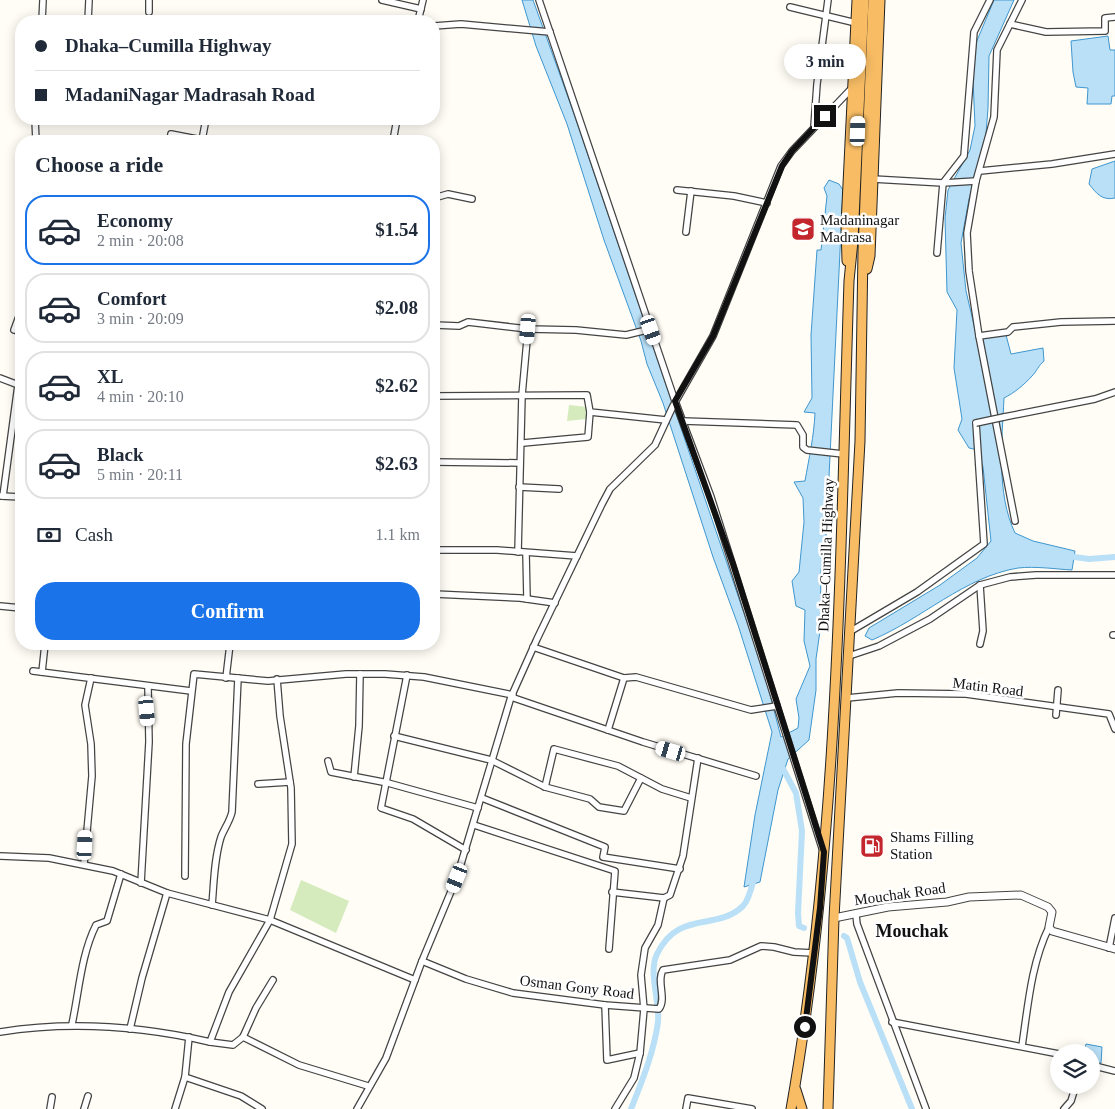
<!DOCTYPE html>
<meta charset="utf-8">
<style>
:root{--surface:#fff;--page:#f2f2f3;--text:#1f2937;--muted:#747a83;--line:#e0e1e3;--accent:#1a73e8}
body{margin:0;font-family:Georgia,serif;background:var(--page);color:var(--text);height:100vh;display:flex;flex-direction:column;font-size:19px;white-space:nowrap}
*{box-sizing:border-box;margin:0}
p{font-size:16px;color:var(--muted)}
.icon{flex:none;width:28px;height:28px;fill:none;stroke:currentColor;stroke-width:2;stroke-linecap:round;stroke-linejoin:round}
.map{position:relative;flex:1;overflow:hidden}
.details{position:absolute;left:15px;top:135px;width:425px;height:515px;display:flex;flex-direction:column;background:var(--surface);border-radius:20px;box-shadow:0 2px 12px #0003}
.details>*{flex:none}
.banner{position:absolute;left:15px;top:15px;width:425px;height:110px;border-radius:20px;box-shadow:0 2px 12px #0003;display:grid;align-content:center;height:110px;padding:0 20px;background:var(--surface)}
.controls{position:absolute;left:1050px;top:1044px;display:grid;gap:10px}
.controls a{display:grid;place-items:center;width:50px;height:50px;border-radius:50%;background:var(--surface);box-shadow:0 2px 12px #0003;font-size:25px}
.end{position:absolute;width:22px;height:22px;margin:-11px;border:6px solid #111;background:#fff;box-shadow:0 0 0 2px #fff}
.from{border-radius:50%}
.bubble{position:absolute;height:35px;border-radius:18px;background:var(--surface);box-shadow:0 2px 12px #0003;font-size:16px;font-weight:800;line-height:35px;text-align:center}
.car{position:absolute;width:15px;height:30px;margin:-15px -8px;border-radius:6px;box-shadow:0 0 4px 1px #0007;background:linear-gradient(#fff 24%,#345 0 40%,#fff 0 76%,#345 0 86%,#fff 0)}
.banner b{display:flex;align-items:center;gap:18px;height:48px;font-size:19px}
.banner b+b{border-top:1px solid var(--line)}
.banner i{width:12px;height:12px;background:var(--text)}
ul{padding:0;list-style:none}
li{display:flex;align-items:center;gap:15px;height:70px;margin:0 10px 8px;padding:0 10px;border:2px solid var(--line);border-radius:20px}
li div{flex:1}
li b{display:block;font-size:19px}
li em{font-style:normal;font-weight:800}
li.current{border-color:var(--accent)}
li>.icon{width:45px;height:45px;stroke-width:1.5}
h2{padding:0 20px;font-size:22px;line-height:60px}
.pay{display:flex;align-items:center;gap:12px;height:55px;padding:0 20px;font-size:19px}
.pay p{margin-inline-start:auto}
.button{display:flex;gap:10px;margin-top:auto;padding:10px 20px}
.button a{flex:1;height:58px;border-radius:20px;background:var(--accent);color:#fff;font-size:20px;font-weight:800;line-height:58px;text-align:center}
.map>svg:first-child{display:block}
.green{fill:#d5ebbd}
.water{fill:#b9e0f7;stroke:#3f96cf}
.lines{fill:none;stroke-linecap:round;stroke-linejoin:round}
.canal{stroke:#b9e0f7;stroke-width:6}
.minor-casing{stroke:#444;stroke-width:8}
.tertiary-casing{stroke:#444;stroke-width:9}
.trunk-casing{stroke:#222;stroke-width:11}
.minor{stroke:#fff;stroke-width:5.5}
.tertiary{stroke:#fff;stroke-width:7}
.trunk{stroke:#f7bc64;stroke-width:9}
.minor-bridge-casing{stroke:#444;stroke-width:8;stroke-linecap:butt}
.minor-bridge{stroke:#fff;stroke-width:5.5}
.route{stroke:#111;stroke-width:6}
.labels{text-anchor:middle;stroke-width:5;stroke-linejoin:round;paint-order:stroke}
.poi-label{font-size:15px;fill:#111;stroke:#fff;text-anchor:start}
.street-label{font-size:15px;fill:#111;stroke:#fff}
.quarter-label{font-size:18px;font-weight:bold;fill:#111;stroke:#fff}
</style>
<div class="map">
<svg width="1115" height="1109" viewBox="0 0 1115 1109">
<rect width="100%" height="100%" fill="#fffdf5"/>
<g class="green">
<polygon points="569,405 587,407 586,419 567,421"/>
<polygon points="301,880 349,901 336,933 290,910"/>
</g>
<g class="water">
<path d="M522 0H533L573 111 764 672 781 737 798 728 799 718 796 699 810 666 804 641 805 610 796 606 792 581 799 572 804 522 803 498 794 482 805 481C809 458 814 436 815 413L804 412 812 398 811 335 817 250H821L827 196 824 188 829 180 839 184 843 190 826 538 821 571 820 631 816 659V690L809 740 788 759 778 790 760 882 744 887 755 815 772 732 738 625 713 557 663 403 647 364 641 341 604 240 567 124 536 46Z"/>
<path d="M994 0H1014L989 56 988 108 985 146 969 199 961 243 966 291 977 338 1006 335 1011 354 1043 348 1044 361C1038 366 1037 371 1032 376 1024 385 1014 393 1004 398 1002 441 996 493 1015 533L1033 541 1075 551 1072 570C1055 569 1035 566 1018 568 964 577 922 619 872 640L865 636 869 628 940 585 977 558 991 541 983 467 978 450 969 448 958 430 962 419 954 368 957 310 947 292 945 218 948 190 970 150 975 126 973 79 976 43Z"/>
<polygon points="1108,36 1110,50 1115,50 1115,96 1112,96 1111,104 1087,104 1088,88 1076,87 1073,72 1071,41"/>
<path d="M1115 161V198C1102 201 1096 193 1089 184L1092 169Z"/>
<polygon points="1086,1044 1102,1047 1101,1063 1091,1062 1091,1052 1084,1052"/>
</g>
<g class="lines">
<g class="canal">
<polyline points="1067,556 1089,559 1115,557"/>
<polyline points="781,765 796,793 802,831 798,913 799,926 804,928"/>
<polyline points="844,936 847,938 860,982 912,1109"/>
<path d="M631 1109C642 1081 654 1052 658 1022 660 1002 648 972 657 954 679 909 716 932 743 906 749 900 752 886 754 878"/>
</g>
<g class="minor-casing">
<g id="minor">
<polyline points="382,0 421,9"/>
<polyline points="539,0 675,401 711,497 822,848"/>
<polyline points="790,7 856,23"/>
<polyline points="149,12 149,0"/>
<polyline points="42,21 43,0"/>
<polyline points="88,21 89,0"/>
<polyline points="418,21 423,0"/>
<polyline points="1010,24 1046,32 1105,31 1105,18 1115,17"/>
<polyline points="434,26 461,24 550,32"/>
<polyline points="35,119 36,141"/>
<polyline points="814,126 817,84 828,0"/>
<polyline points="170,141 171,134 202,140 206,119"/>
<polyline points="393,141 397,119"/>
<polyline points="980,171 1052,164 1115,154"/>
<polyline points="873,179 943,183 976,181"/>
<polyline points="677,190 734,196 767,203"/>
<polyline points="434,198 448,194 472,199"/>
<polyline points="686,232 691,191"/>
<polyline points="937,253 943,183 964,156 974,32 990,0"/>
<polyline points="434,325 459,326 468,322 528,329 576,330 626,335 651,329"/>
<polyline points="14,330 21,311"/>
<polyline points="979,336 1008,332 1013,327 1061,322 1115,321"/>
<polyline points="0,378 21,386"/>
<polyline points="434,396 587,395 590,412 666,420"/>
<polyline points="1004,417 1095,399 1115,392"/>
<polyline points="683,421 797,425 803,435 803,447 807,450 843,454"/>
<polyline points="523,443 588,437 590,412"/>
<polyline points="434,462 520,463"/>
<polyline points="519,487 559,489"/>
<polyline points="1,496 21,497"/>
<polyline points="3,496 18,385"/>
<polyline points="1015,521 979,336 969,271 967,233 976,181 994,117 997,50 1022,0"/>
<polyline points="434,550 497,550 577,556"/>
<polyline points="518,552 522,395 528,329"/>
<polyline points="526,553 527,599"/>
<polyline points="434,594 520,598 555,603"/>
<polyline points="0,606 21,608"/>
<polyline points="851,631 917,592 984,544 976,423"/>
<polyline points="1113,635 1115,635"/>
<polyline points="980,644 983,631 980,585"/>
<polyline points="533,647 624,678 636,677 751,710 777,706"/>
<polyline points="849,656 879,646 930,619 980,585 1010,577 1036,575 1115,575"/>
<polyline points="33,671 191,691"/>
<polyline points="42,672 45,644"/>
<polyline points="407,675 381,808 413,819 466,850"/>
<polyline points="226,678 230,644"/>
<polyline points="511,697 643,742 756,776"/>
<polyline points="847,698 898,693 966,694 1109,714 1115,729"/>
<polyline points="1056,715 1058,690"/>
<polyline points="608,730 624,678"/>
<polyline points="394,736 491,760 545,787 590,799 599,807 624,811 641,778"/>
<polyline points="328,761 331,772 388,783 478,808"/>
<polyline points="354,777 359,726 360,674"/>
<polyline points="258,784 290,782"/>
<polyline points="545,787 554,749 618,766 662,789 691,798"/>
<polyline points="482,798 605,847 603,857 680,869"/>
<polyline points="474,825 615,871 609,949"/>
<polyline points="0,856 49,858 113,871 167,893 270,920 415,980"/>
<polyline points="84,864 92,776 91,744 85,705 91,678"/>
<polyline points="185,876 186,744 194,674 268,681 346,674 385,674 424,677 513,695"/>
<polyline points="141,883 149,742 148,687"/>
<polyline points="612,892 664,898 670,895 683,856 698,758"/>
<path d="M212 905C214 883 214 859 221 837 224 829 230 821 232 812L238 678"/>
<polyline points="856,915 857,924 926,1109"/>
<polyline points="1109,948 1115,918"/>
<path d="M422 961 466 979 513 993 605 1005 659 1009C667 998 656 981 663 970L730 960 761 946 774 947 794 952 813 953"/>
<polyline points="605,1005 607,1060 640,1053"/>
<polyline points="892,1022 1059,1054"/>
<path d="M72 1024C79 992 81 955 96 925L107 921 121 874"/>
<polyline points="130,1029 142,978 167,893"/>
<path d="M0 1032C70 1021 141 1026 210 1042L229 992 270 920 292 844 291 788 280 716 277 679"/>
<polyline points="243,1037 256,1008 273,980"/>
<polyline points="210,1042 233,1045 243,1037 299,1065 368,1086"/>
<path d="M1022 1046C1028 1006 1031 964 1049 927"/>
<polyline points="1091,1065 1115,1071"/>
<polyline points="185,1077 241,1096 262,1109"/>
<polyline points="50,1109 52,1097"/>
<polyline points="84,1109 88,1096"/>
<polyline points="175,1109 185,1077 189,1037"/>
<polyline points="357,1109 386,1058 422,961 457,877 511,697 537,639 602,504 610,489 655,445 673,406 713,336 781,166 792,151 852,88"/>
<polyline points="615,1109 634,1078 640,1053 644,1009 641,975 645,948 658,925 664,898"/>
<polyline points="686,1109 688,1098 752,1109"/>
<polyline points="1064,1109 1071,1101 1076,1085"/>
</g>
</g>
<g class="tertiary-casing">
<polyline id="tertiary" points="834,918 888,907 947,902 969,897 1021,895 1048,907 1052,912 1049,927 1052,931 1115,949"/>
</g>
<g class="trunk-casing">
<g id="trunk">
<polyline points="847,261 846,225 857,0"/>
<polyline points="867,269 870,256 880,0"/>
<polyline points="796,1090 802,1109"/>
<path d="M791 1109C839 837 840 557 849 281L853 241 864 0"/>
<polyline points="828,1109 834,918 860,441 863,250 873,0"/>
</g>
</g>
<use href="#minor" class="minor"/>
<use href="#tertiary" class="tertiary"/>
<use href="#trunk" class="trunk"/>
<g class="minor-bridge-casing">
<polyline id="minor-bridge" points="976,423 1004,417"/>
</g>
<use href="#minor-bridge" class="minor-bridge"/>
</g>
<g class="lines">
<polyline class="route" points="805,1027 820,908 824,852 733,564 675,401 713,336 782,166 792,151 825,116"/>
</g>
<defs>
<g id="school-square" transform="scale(1.25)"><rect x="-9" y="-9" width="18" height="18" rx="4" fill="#c4262e" stroke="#fff"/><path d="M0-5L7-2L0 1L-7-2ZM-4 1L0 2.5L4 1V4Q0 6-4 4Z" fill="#fff"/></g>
<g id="fuel-square" transform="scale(1.25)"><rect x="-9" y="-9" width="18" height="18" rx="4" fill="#c4262e" stroke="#fff"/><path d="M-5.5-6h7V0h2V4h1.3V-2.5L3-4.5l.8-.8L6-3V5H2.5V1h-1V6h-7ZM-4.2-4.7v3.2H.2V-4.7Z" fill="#fff"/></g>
</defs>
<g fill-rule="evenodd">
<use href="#school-square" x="803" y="229"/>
<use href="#fuel-square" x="872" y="846"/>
</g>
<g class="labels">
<g class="poi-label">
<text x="820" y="225">Madaninagar<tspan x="820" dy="17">Madrasa</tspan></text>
<text x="890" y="842">Shams Filling<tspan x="890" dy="17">Station</tspan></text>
</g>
<g class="street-label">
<text transform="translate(826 555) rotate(-88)" y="5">Dhaka–Cumilla Highway</text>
<text transform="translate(988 687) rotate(7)" y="5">Matin Road</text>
<text transform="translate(900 894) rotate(-8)" y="5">Mouchak Road</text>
<text transform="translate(577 987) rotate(7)" y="5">Osman Gony Road</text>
</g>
<g class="quarter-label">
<text x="912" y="937">Mouchak</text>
</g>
</g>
</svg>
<div class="controls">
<a><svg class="icon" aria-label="layers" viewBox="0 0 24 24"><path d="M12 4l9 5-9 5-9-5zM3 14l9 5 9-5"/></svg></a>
</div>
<i class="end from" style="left:805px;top:1027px"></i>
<i class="end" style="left:825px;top:116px"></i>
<div class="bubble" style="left:784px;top:44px;width:82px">3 min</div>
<i class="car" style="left:858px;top:131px;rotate:2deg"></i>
<i class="car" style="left:528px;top:329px;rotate:185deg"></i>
<i class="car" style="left:651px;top:330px;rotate:161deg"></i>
<i class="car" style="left:147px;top:711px;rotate:175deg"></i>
<i class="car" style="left:671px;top:751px;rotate:286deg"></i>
<i class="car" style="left:85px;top:845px;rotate:3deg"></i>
<i class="car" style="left:457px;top:878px;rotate:202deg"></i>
<div class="banner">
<b><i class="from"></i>Dhaka–Cumilla Highway</b>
<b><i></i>MadaniNagar Madrasah Road</b>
</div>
<section class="details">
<h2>Choose a ride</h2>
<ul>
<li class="current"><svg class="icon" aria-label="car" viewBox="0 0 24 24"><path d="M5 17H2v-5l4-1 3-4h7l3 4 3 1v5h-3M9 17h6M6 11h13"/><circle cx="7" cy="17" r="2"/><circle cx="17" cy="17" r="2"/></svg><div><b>Economy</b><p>2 min · 20:08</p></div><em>$1.54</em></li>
<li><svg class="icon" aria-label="car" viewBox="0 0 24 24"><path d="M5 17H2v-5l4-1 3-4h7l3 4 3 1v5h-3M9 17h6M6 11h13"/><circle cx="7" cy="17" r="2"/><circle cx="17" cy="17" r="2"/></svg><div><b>Comfort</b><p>3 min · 20:09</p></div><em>$2.08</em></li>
<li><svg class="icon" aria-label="car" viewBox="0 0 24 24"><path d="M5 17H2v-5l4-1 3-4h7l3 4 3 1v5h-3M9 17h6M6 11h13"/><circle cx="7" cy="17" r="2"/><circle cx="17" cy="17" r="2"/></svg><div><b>XL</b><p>4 min · 20:10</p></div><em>$2.62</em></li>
<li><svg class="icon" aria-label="car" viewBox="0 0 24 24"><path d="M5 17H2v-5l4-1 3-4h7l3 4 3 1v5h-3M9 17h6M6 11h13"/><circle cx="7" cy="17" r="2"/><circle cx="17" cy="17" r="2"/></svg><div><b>Black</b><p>5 min · 20:11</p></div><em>$2.63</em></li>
</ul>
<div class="pay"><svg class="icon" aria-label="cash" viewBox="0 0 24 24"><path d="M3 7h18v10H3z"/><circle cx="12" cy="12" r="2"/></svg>Cash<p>1.1 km</p></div>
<div class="button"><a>Confirm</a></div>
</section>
</div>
